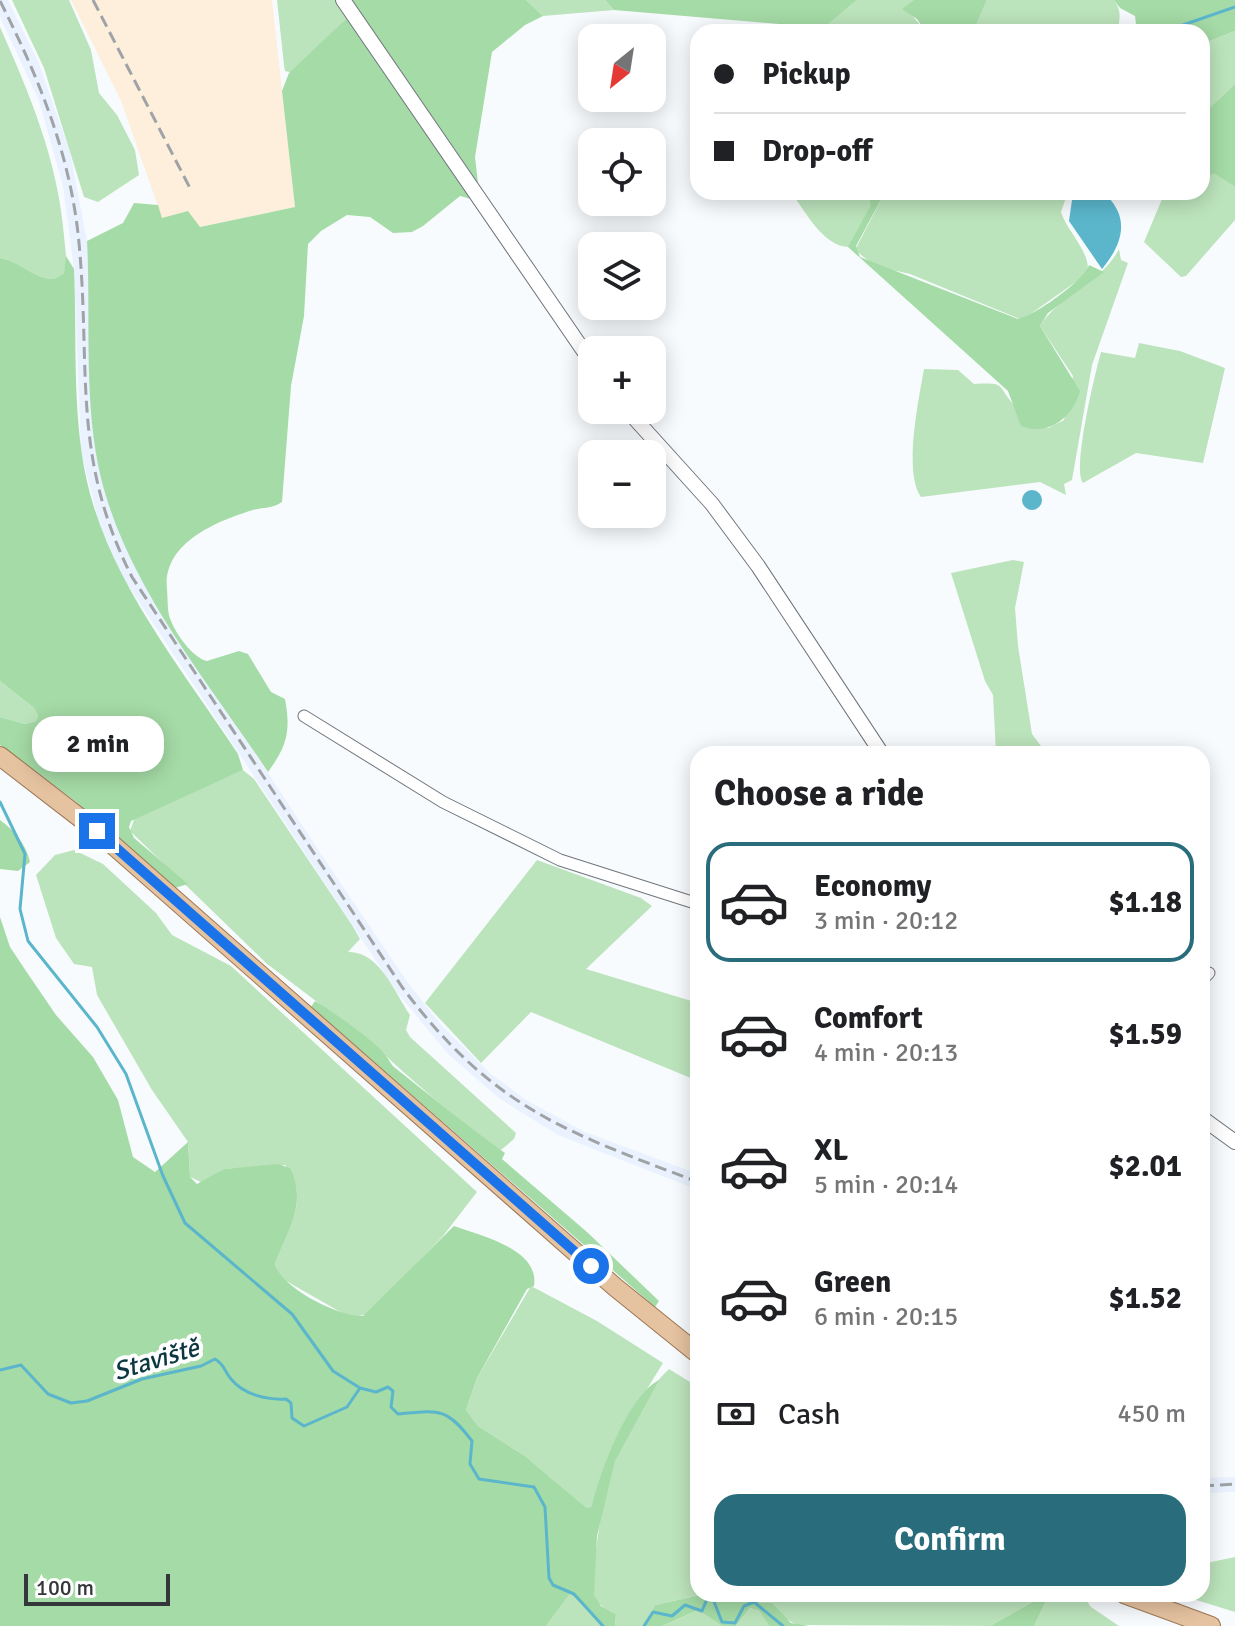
<!DOCTYPE html>
<meta charset="utf-8">
<style>
:root{--surface:#fff;--page:#f6f6f6;--text:#202124;--muted:#757577;--line:#e0e0e0;--accent:#296d7d}
body{margin:0;font-family:Signika,sans-serif;background:var(--page);color:var(--text);height:100vh;display:flex;flex-direction:column;font-size:30px;white-space:nowrap}
*{box-sizing:border-box;margin:0}
p{font-size:26px;color:var(--muted)}
.icon{flex:none;width:44px;height:44px;fill:none;stroke:currentColor;stroke-width:2;stroke-linecap:round;stroke-linejoin:round}
.map{position:relative;flex:1;overflow:hidden}
.side{position:absolute;left:690px;top:746px;width:520px;height:856px;display:flex;flex-direction:column;background:var(--surface);border-radius:24px;box-shadow:0 4px 20px #0003}
.side>*{flex:none}
.hud{position:absolute;left:690px;top:24px;width:520px;height:176px;border-radius:24px;box-shadow:0 4px 20px #0003;display:grid;align-content:center;height:176px;padding:0 24px;background:var(--surface)}
.needle{width:52px;rotate:210deg}
.fabs{position:absolute;left:578px;top:24px;display:grid;gap:16px}
.fabs a{display:grid;place-items:center;width:88px;height:88px;border-radius:16px;background:var(--surface);box-shadow:0 4px 20px #0003;font-size:40px}
.scale{position:absolute;left:24px;bottom:20px;width:146px;box-sizing:border-box;padding-left:8px;border:4px solid #35383b;border-top:0;font-size:22px;line-height:28px;white-space:nowrap;color:#35383b;-webkit-text-stroke:6px #fff;paint-order:stroke}
.end{position:absolute;width:36px;height:36px;margin:-18px;border:10px solid #1a73e8;background:#fff;box-shadow:0 0 0 4px #fff}
.from{border-radius:50%}
.bubble{position:absolute;height:56px;border-radius:24px;background:var(--surface);box-shadow:0 4px 20px #0003;font-size:26px;font-weight:700;line-height:56px;text-align:center}
.hud b{display:flex;align-items:center;gap:28px;height:76px;font-size:30px}
.hud b+b{border-top:2px solid var(--line)}
.hud i{width:20px;height:20px;background:var(--text)}
ul{padding:0;list-style:none}
li{display:flex;align-items:center;gap:24px;height:120px;margin:0 16px 12px;padding:0 8px;border:4px solid transparent;border-radius:24px}
li div{flex:1}
li b{display:block;font-size:30px}
li em{font-style:normal;font-weight:700}
li.current{border-color:var(--accent)}
li>.icon{width:72px;height:72px;stroke-width:1.5}
h2{padding:0 24px;font-size:36px;line-height:96px}
.pay{display:flex;align-items:center;gap:20px;height:88px;padding:0 24px;font-size:30px}
.pay p{margin-inline-start:auto}
.cta{display:flex;gap:16px;margin-top:auto;padding:16px 24px}
.cta a{flex:1;height:92px;border-radius:24px;background:var(--accent);color:#fff;font-size:32px;font-weight:700;line-height:92px;text-align:center}
.map>svg:first-child{display:block}
.built{fill:#e9f2fe}
.industrial{fill:#fdefdb}
.green{fill:#bce4bc}
.forest{fill:#a5dba6}
.water{fill:#5bb6cc}
.lines{fill:none;stroke-linecap:round;stroke-linejoin:round}
.stream{stroke:#5bb6cc;stroke-width:3}
.minor-casing{stroke:#70757d;stroke-width:13}
.tertiary-casing{stroke:#70757d;stroke-width:16}
.primary-casing{stroke:#9c7753;stroke-width:20}
.minor{stroke:#fff;stroke-width:11}
.tertiary{stroke:#fff;stroke-width:14}
.primary{stroke:#e5c2a0;stroke-width:18}
.rail{stroke:#a0a3a6;stroke-width:3;stroke-dasharray:12 6;stroke-linecap:butt}
.route{stroke:#1a73e8;stroke-width:10}
.labels{text-anchor:middle;stroke-width:8;stroke-linejoin:round;paint-order:stroke}
.water-label{font-size:26px;font-style:italic;fill:#0c3741;stroke:#fff}
</style>
<div class="map">
<svg width="1235" height="1626" viewBox="0 0 1235 1626">
<rect width="100%" height="100%" fill="#f8fbfe"/>
<g class="built">
<polygon points="0,0 8,0 38,61 70,152 87,241 96,450 101,476 138,574 323,857 408,983 442,1026 490,1073 526,1100 585,1132 698,1174 698,1190 558,1135 500,1099 448,1054 396,991 125,581 100,527 81,452 74,269 63,186 39,101 0,17"/>
<polygon points="1235,1477 1235,1492 1202,1493 1202,1478"/>
</g>
<polygon class="industrial" points="71,0 272,0 295,207 200,227 162,218 121,101"/>
<g class="green">
<polygon points="12,0 69,0 91,50 99,93 117,115 135,150 139,175 98,202 84,197 44,68"/>
<polygon points="277,0 336,0 347,18 293,73 285,71 284,65"/>
<polygon points="526,0 605,0 614,10 543,16"/>
<polygon points="857,0 914,0 910,13 926,32 819,32"/>
<path d="M987 0H1114C1122 11 1120 19 1117 32H973Z"/>
<path d="M0 27C30 95 58 161 64 236 65 248 68 261 64 273L54 279C31 278 21 261 0 258Z"/>
<polygon points="1235,31 1235,84 1202,115 1202,44"/>
<polygon points="1214,172 1235,187 1235,220 1186,276 1181,277 1144,242 1165,192 1202,192 1202,180"/>
<path d="M791 192C813 192 861 183 872 205L850 247C824 248 805 211 791 192Z"/>
<path d="M885 192H1068L1061 212C1067 232 1093 254 1087 274L1022 320 910 274 875 266 855 250Z"/>
<path d="M1119 249 1121 260 1128 263 1092 365 1072 480 1064 484 1066 495 1040 482 921 497C903 473 919 398 924 369L958 370 974 384C1008 382 996 386 1015 406 1023 415 1038 421 1048 428L1064 420 1073 376 1040 326C1060 294 1101 284 1119 249Z"/>
<path d="M1139 343 1180 351 1225 368 1203 463 1136 453 1083 483C1072 468 1095 374 1101 352L1135 358Z"/>
<polygon points="1013,560 1024,562 1015,608 1018,646 1032,734 1047,754 996,754 993,695 985,681 951,573"/>
<polygon points="0,681 34,708 38,716 36,721 25,724 0,717"/>
<path d="M243 770 254 779 352 925 360 939 348 952C379 951 394 991 410 1015L406 1030 410 1037 516 1133 514 1139 501 1150C491 1147 390 1063 384 1053L266 963 130 831 135 817Z"/>
<path d="M74 850 103 864 156 913 172 935 231 966 477 1192 443 1236 368 1314 354 1317 344 1314 279 1277 275 1264C287 1231 312 1198 285 1165L224 1169 203 1183 190 1177 188 1142 152 1090 97 995 92 967 74 964 56 938 36 875 55 855Z"/>
<polygon points="537,860 641,898 652,906 586,969 698,1003 698,1081 531,1012 481,1063 425,1003"/>
<polygon points="531,1286 597,1321 663,1363 620,1433 592,1506 587,1508 525,1456 478,1426 466,1410 477,1378"/>
<path d="M669 1369 698 1387V1594H705L655 1605 645 1626H615L616 1614C609 1610 601 1607 596 1600 589 1587 594 1565 596 1551 603 1488 622 1414 669 1369Z"/>
<polygon points="1235,1557 1235,1612 1177,1594 1202,1594 1202,1564"/>
<polygon points="570,1594 604,1626 546,1626"/>
<polygon points="750,1594 1082,1594 1091,1607 1119,1626 1034,1626 1047,1599 1043,1596 990,1626 797,1625 778,1614 771,1603 760,1603"/>
<polygon points="750,1608 759,1611 769,1626 736,1626"/>
<polygon points="698,1610 722,1626 662,1626"/>
</g>
<g class="forest">
<polygon points="352,0 526,0 543,16 525,25 492,52 475,157 478,183"/>
<polygon points="605,0 857,0 819,32 795,32 779,24 614,10"/>
<polygon points="914,0 987,0 973,32 926,32 917,19 902,9"/>
<polygon points="1114,0 1235,0 1235,31 1202,44 1202,32 1137,32 1135,16 1120,8"/>
<path d="M347 18 471 199 460 196 423 226 412 232 393 233 370 217 347 215 321 231 308 244 304 316 291 386 282 502C271 509 264 507 253 510 214 522 162 544 167 590 168 600 167 613 171 621 176 634 193 658 207 661L239 651 248 654 271 692 285 699C291 731 287 746 268 772 207 680 128 587 101 478 83 402 91 319 87 241L123 223 134 203 158 205 162 218 188 211 200 227 295 207 282 91 289 73Z"/>
<polygon points="1235,84 1235,187 1214,173 1202,180 1202,115"/>
<path d="M855 192H885L856 246 860 257 1018 319C1034 316 1085 280 1089 265L1104 272 1048 313 1040 326 1080 391C1073 417 1049 437 1021 426L1008 391 848 247 871 205 868 198Z"/>
<path d="M66 256 74 269C77 338 72 409 86 477 108 580 181 667 238 754L243 770 131 821 129 827 134 838 188 884 175 888 75 801 0 745V717L25 724 36 721 38 716 34 708 0 681V258C21 261 31 278 54 279L64 273Z"/>
<path d="M0 820C14 830 26 844 30 862L18 871 0 869Z"/>
<path d="M0 917 10 947 28 974 56 1015 93 1057 118 1100 133 1157 155 1172 188 1142 190 1177 197 1184 224 1169 278 1164 290 1168C308 1205 287 1231 275 1264 281 1288 339 1317 363 1316L454 1226C481 1236 540 1249 534 1286L527 1289 477 1378 466 1410 478 1426 525 1456 587 1508 592 1506C600 1472 628 1396 659 1380L615 1461 597 1536 594 1595 601 1606 616 1614 615 1626H604L570 1594 546 1626H0Z"/>
<path d="M315 1001C328 1008 374 1041 383 1052 388 1057 389 1062 394 1067 431 1096 467 1126 505 1153L502 1159 587 1232 659 1301 655 1307 311 1007Z"/>
<polygon points="705,1594 750,1594 760,1603 772,1603 791,1623 809,1626 769,1626 759,1611 750,1608 736,1626 722,1626 698,1610 662,1626 645,1626 655,1605"/>
<polygon points="1043,1596 1047,1599 1034,1626 990,1626"/>
</g>
<g class="water">
<path d="M1083 192 1107 196C1131 220 1121 246 1102 269L1069 221 1072 200Z"/>
<circle cx="1032" cy="500" r="10"/>
</g>
<g class="lines">
<g class="stream">
<polyline points="1163,32 1235,7"/>
<polyline points="0,802 25,854 20,909 28,941 97,1027 126,1074 163,1176 185,1223 292,1314 333,1371 360,1388"/>
<path d="M0 1370 21 1365 48 1394 71 1403 87 1401 142 1379 201 1366 215 1359C225 1365 224 1371 231 1379 244 1395 267 1400 286 1399L291 1403 292 1418 304 1426 347 1407 360 1388 376 1392 388 1387 393 1391 391 1407 398 1414C439 1410 446 1407 472 1441L470 1464 479 1479 534 1487 545 1507 549 1578 553 1585 574 1594 603 1626"/>
<polyline points="711,1594 722,1622 735,1623 744,1606 754,1602 783,1626"/>
<polyline points="644,1626 653,1612 672,1616 685,1605 702,1611 709,1594"/>
</g>
<g class="minor-casing">
<g id="minor">
<polyline points="304,716 443,802 560,860 698,904"/>
<polyline points="1202,980 1209,973"/>
</g>
</g>
<g class="tertiary-casing">
<g id="tertiary">
<polyline points="343,0 592,363"/>
<polyline points="627,410 712,504 758,566 882,754"/>
<polyline points="1202,1118 1235,1142"/>
</g>
</g>
<g class="primary-casing">
<g id="primary">
<polyline points="0,756 97,831 615,1287 698,1354"/>
<polyline points="1124,1594 1211,1626"/>
</g>
</g>
<use href="#minor" class="minor"/>
<use href="#tertiary" class="tertiary"/>
<use href="#primary" class="primary"/>
<g class="rail">
<polyline points="93,0 192,192"/>
<path d="M0 1C39 78 71 156 79 243 91 369 71 457 132 577L402 987C492 1107 563 1131 698 1182"/>
<polyline points="1202,1486 1235,1484"/>
</g>
</g>
<g class="lines">
<polyline class="route" points="97,831 591,1266"/>
</g>
<g class="labels">
<g class="water-label">
<text transform="translate(156 1359) rotate(-17)" y="9">Staviště</text>
</g>
</g>
</svg>
<div class="fabs">
<a><svg class="needle" viewBox="-14 -14 28 28"><path d="M0-13l5 13h-10z" fill="#e53935"/><path d="M0 13l5-13h-10z" fill="#757577"/></svg></a>
<a><svg class="icon" aria-label="locate" viewBox="0 0 24 24"><circle cx="12" cy="12" r="6"/><path d="M12 2v4M12 18v4M2 12h4M18 12h4"/></svg></a>
<a><svg class="icon" aria-label="layers" viewBox="0 0 24 24"><path d="M12 4l9 5-9 5-9-5zM3 14l9 5 9-5"/></svg></a>
<a>+</a>
<a>−</a>
</div>
<div class="scale">100 m</div>
<i class="end from" style="left:591px;top:1266px"></i>
<i class="end" style="left:97px;top:831px"></i>
<div class="bubble" style="left:32px;top:716px;width:132px">2 min</div>
<div class="hud">
<b><i class="from"></i>Pickup</b>
<b><i></i>Drop-off</b>
</div>
<section class="side">
<h2>Choose a ride</h2>
<ul>
<li class="current"><svg class="icon" aria-label="car" viewBox="0 0 24 24"><path d="M5 17H2v-5l4-1 3-4h7l3 4 3 1v5h-3M9 17h6M6 11h13"/><circle cx="7" cy="17" r="2"/><circle cx="17" cy="17" r="2"/></svg><div><b>Economy</b><p>3 min · 20:12</p></div><em>$1.18</em></li>
<li><svg class="icon" aria-label="car" viewBox="0 0 24 24"><path d="M5 17H2v-5l4-1 3-4h7l3 4 3 1v5h-3M9 17h6M6 11h13"/><circle cx="7" cy="17" r="2"/><circle cx="17" cy="17" r="2"/></svg><div><b>Comfort</b><p>4 min · 20:13</p></div><em>$1.59</em></li>
<li><svg class="icon" aria-label="car" viewBox="0 0 24 24"><path d="M5 17H2v-5l4-1 3-4h7l3 4 3 1v5h-3M9 17h6M6 11h13"/><circle cx="7" cy="17" r="2"/><circle cx="17" cy="17" r="2"/></svg><div><b>XL</b><p>5 min · 20:14</p></div><em>$2.01</em></li>
<li><svg class="icon" aria-label="car" viewBox="0 0 24 24"><path d="M5 17H2v-5l4-1 3-4h7l3 4 3 1v5h-3M9 17h6M6 11h13"/><circle cx="7" cy="17" r="2"/><circle cx="17" cy="17" r="2"/></svg><div><b>Green</b><p>6 min · 20:15</p></div><em>$1.52</em></li>
</ul>
<div class="pay"><svg class="icon" aria-label="cash" viewBox="0 0 24 24"><path d="M3 7h18v10H3z"/><circle cx="12" cy="12" r="2"/></svg>Cash<p>450 m</p></div>
<div class="cta"><a>Confirm</a></div>
</section>
</div>
